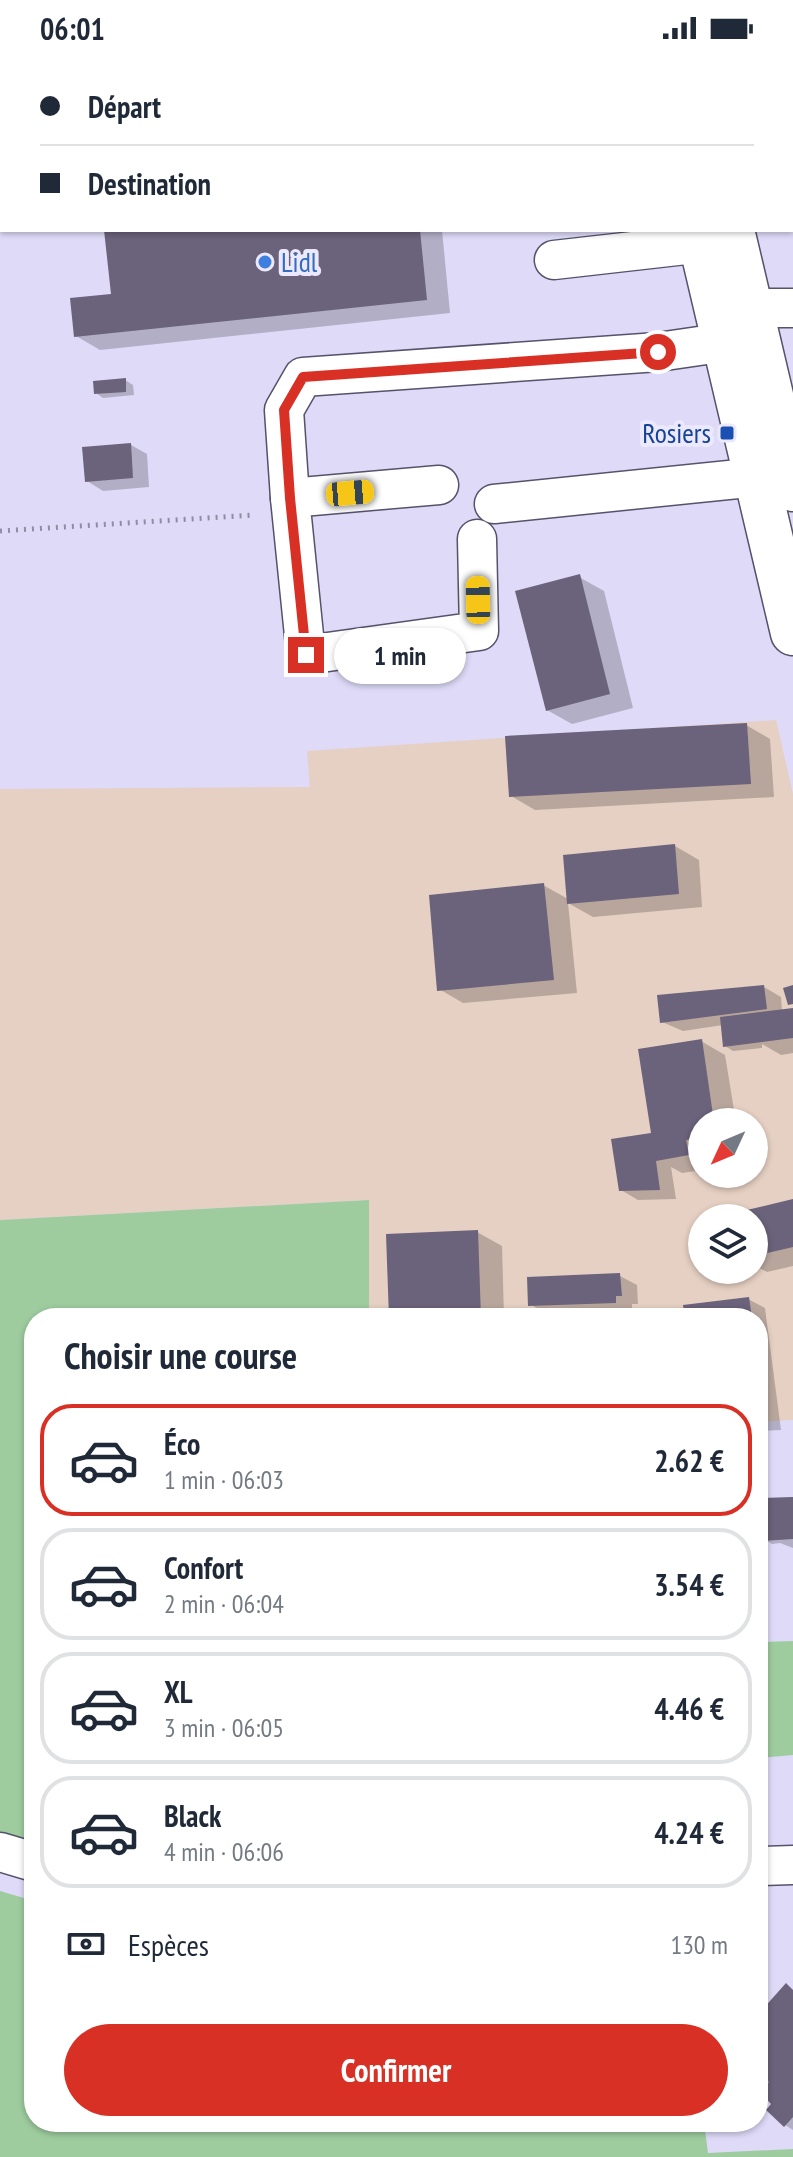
<!DOCTYPE html>
<html lang="fr">
<meta charset="utf-8">
<style>
:root{--surface:#fff;--page:#f6f6f7;--text:#1f2937;--muted:#747a83;--line:#e0e1e3;--accent:#d93025}
body{margin:0;font-family:"PT Sans Narrow",sans-serif;background:var(--page);color:var(--text);height:100vh;display:flex;flex-direction:column;font-size:30px;white-space:nowrap}
*{box-sizing:border-box;margin:0}
p{font-size:26px;color:var(--muted)}
.icon{flex:none;width:44px;height:44px;fill:none;stroke:currentColor;stroke-width:2;stroke-linecap:round;stroke-linejoin:round}
.map{position:relative;flex:1;overflow:hidden}
.sheet{position:absolute;left:24px;top:1252px;width:744px;height:824px;display:flex;flex-direction:column;background:var(--surface);border-radius:32px;box-shadow:0 2px 6px #0004}
.sheet>*{flex:none}
.guide{position:absolute;left:0px;top:0px;width:794px;height:176px;box-shadow:0 2px 6px #0004;display:grid;align-content:center;height:176px;padding:0 40px;background:var(--surface)}
.needle{width:52px;rotate:226deg}
.buttons{position:absolute;left:688px;top:1052px;display:grid;gap:16px}
.buttons a{display:grid;place-items:center;width:80px;height:80px;border-radius:50%;background:var(--surface);box-shadow:0 2px 6px #0004;font-size:40px}
.end{position:absolute;width:36px;height:36px;margin:-18px;border:10px solid #d93025;background:#fff;box-shadow:0 0 0 4px #fff}
.from{border-radius:50%}
.bubble{position:absolute;height:56px;border-radius:28px;background:var(--surface);box-shadow:0 2px 6px #0004;font-size:26px;font-weight:700;line-height:56px;text-align:center}
.car{position:absolute;width:24px;height:48px;margin:-24px -12px;border-radius:10px;box-shadow:0 0 6px 2px #0007;background:linear-gradient(#f5c518 24%,#345 0 40%,#f5c518 0 76%,#345 0 86%,#f5c518 0)}
.guide b{display:flex;align-items:center;gap:28px;height:76px;font-size:30px}
.guide b+b{border-top:2px solid var(--line)}
.guide i{width:20px;height:20px;background:var(--text)}
ul{padding:0;list-style:none}
li{display:flex;align-items:center;gap:24px;height:112px;margin:0 16px 12px;padding:0 24px;border:4px solid var(--line);border-radius:32px}
li div{flex:1}
li b{display:block;font-size:30px}
li em{font-style:normal;font-weight:700}
li.selected{border-color:var(--accent)}
li>.icon{width:72px;height:72px;stroke-width:1.5}
h2{padding:0 40px;font-size:36px;line-height:96px}
.pay{display:flex;align-items:center;gap:20px;height:88px;padding:0 40px;font-size:30px}
.pay p{margin-inline-start:auto}
.action{display:flex;gap:16px;margin-top:auto;padding:16px 40px}
.action a{flex:1;height:92px;border-radius:48px;background:var(--accent);color:#fff;font-size:32px;font-weight:700;line-height:92px;text-align:center}
.status{display:flex;justify-content:space-between;align-items:center;height:56px;padding:0 40px;background:var(--surface);direction:ltr}
.status svg{height:22px;fill:currentColor}
.map>svg:first-child{display:block}
.industrial{fill:#e6d0c3;fill-rule:evenodd}
.green{fill:#9ecc9f}
.shadow{fill:#0003}
.building{fill:#6b627b}
.lines{fill:none;stroke-linecap:round;stroke-linejoin:round}
.minor-casing{stroke:#55526b;stroke-width:41}
.major-casing{stroke:#55526b;stroke-width:47}
.path{stroke:#908da3;stroke-width:5;stroke-dasharray:2 6;stroke-linecap:butt}
.minor{stroke:#fff;stroke-width:38}
.major{stroke:#fff;stroke-width:44}
.route{stroke:#d93025;stroke-width:10}
.shop-dot{fill:#3f7fe0;stroke:#ebe9fb;stroke-width:3}
.transit-dot{fill:#1a4fb4;stroke:#ebe9fb;stroke-width:3}
.labels{text-anchor:middle;stroke-width:8;stroke-linejoin:round;paint-order:stroke}
.shop-label{font-size:28px;fill:#366cbe;stroke:#ebe9fb;text-anchor:start}
.transit-label{font-size:28px;fill:#164399;stroke:#ebe9fb;text-anchor:end}
</style>
<div class="status"><b>06:01</b><svg viewBox="0 0 49 12"><path d="M0 12V9h3v3zM5 12V6h3v6zM10 12V3h3v9zM15 12V0h3v12zM26 1h20v11H26zM47 4h2v5h-2z"/></svg></div>
<div class="map">
<svg width="793" height="2101" viewBox="0 0 793 2101">
<rect width="100%" height="100%" fill="#dedaf8"/>
<path class="industrial" d="M776 664 793 738V1364L758 1366V1262H369V1144L0 1164V733L310 731 307 695ZM702 1066H754V1118H702ZM702 1162H754V1214H702Z"/>
<g class="green">
<polygon points="369,1144 369,1262 34,1262 34,1787 0,1777 0,1164"/>
<polygon points="793,1585 793,1699 758,1702 758,1586"/>
<polygon points="0,1835 34,1845 34,2066 610,2066 611,2069 704,2066 708,2097 793,2093 793,2101 0,2101"/>
</g>
<g class="shadow">
<polygon points="733,0 774,0 775,2 733,2"/>
<polygon points="792,44 793,49 792,89"/>
<polygon points="106,174 442,174 450,257 100,294 76,280 113,239"/>
<polygon points="125,324 133,329 134,339 103,342 96,337"/>
<polygon points="131,389 147,398 149,431 103,435 87,425"/>
<polygon points="579,521 604,535 633,652 572,668 547,654"/>
<polygon points="746,669 770,683 774,741 535,754 511,740"/>
<polygon points="675,790 699,804 702,851 593,861 568,847 577,937 463,947 439,933 543,829 568,843"/>
<polygon points="764,931 781,941 782,955 793,954 793,997 781,999 762,988 762,992 733,995 725,990 723,969 683,975 662,966"/>
<polygon points="701,985 725,999 736,1066 702,1066 702,1114 682,1117 671,1111 676,1143 638,1144 621,1134"/>
<polygon points="793,1145 793,1210 767,1216 754,1209 754,1162 733,1162"/>
<polygon points="477,1176 502,1190 504,1262 391,1262"/>
<polygon points="620,1220 637,1229 638,1248 632,1248 632,1255 576,1257 567,1252 538,1253 530,1248"/>
<polygon points="748,1243 765,1252 781,1374 758,1375 758,1262 687,1262"/>
<polygon points="793,1443 793,1492 780,1487 772,1488 764,1483"/>
<polygon points="786,1930 793,1934 793,2074 785,2069 774,2047 761,2035 758,2039 758,1945 766,1952"/>
</g>
<g class="building">
<polygon points="104,174 420,174 427,244 74,281 70,242 111,238"/>
<polygon points="126,322 126,336 94,338 93,325"/>
<polygon points="131,387 133,422 85,426 82,391"/>
<polygon points="580,518 610,638 546,655 515,535"/>
<polygon points="747,667 751,728 509,741 505,680"/>
<polygon points="675,788 679,838 567,848 563,799"/>
<polygon points="544,827 554,924 437,935 429,839"/>
<polygon points="764,929 767,953 660,967 657,939"/>
<polygon points="793,929 793,948 788,949 783,932"/>
<polygon points="793,952 793,982 723,991 720,961"/>
<polygon points="702,983 714,1066 702,1066 702,1082 686,1084 689,1099 656,1105 660,1134 619,1135 611,1083 651,1077 638,993"/>
<polygon points="793,1143 793,1191 754,1200 754,1162 731,1162 730,1158"/>
<polygon points="478,1174 481,1262 389,1262 386,1178"/>
<polygon points="620,1217 622,1240 616,1240 616,1247 528,1250 527,1221"/>
<polygon points="749,1241 752,1262 685,1262 683,1249"/>
<polygon points="758,1319 760,1319 765,1365 758,1366"/>
<polygon points="793,1441 793,1483 762,1485 760,1442"/>
<polygon points="786,1927 793,1934 793,2061 784,2071 766,2054 771,2048 760,2036 769,2026 758,2016 758,1950 762,1954"/>
</g>
<g class="lines">
<g class="minor-casing">
<g id="minor">
<polyline points="554,204 730,184"/>
<polyline points="721,257 751,252 793,252"/>
<polyline points="439,429 290,442 306,599 479,575 477,483"/>
<polyline points="290,442 284,354 303,321 658,296 754,282"/>
<polyline points="494,448 787,418"/>
<polyline points="0,1796 34,1806"/>
<polyline points="758,1810 793,1809"/>
</g>
</g>
<g class="major-casing">
<g id="major">
<polyline points="657,0 658,2"/>
<polyline points="691,0 692,2"/>
<polyline points="698,174 793,577"/>
<polyline points="732,174 793,433"/>
</g>
</g>
<g class="path">
<polyline points="587,0 588,2"/>
<polyline points="572,2 572,0"/>
<polyline points="0,475 254,459"/>
</g>
<use href="#minor" class="minor"/>
<use href="#major" class="major"/>
</g>
<g class="lines">
<polyline class="route" points="306,599 290,442 284,354 303,321 658,296"/>
</g>
<circle class="shop-dot" cx="265" cy="206" r="8"/>
<rect class="transit-dot" x="719" y="369" width="16" height="16" rx="4"/>
<g class="labels">
<g class="shop-label">
<text x="281" y="216">Lidl</text>
</g>
<g class="transit-label">
<text x="711" y="387">Rosiers</text>
</g>
</g>
</svg>
<div class="buttons">
<a><svg class="needle" viewBox="-14 -14 28 28"><path d="M0-13l5 13h-10z" fill="#e53935"/><path d="M0 13l5-13h-10z" fill="#747a83"/></svg></a>
<a><svg class="icon" aria-label="layers" viewBox="0 0 24 24"><path d="M12 4l9 5-9 5-9-5zM3 14l9 5 9-5"/></svg></a>
</div>
<i class="end from" style="left:658px;top:296px"></i>
<i class="end" style="left:306px;top:599px"></i>
<div class="bubble" style="left:334px;top:572px;width:132px">1 min</div>
<i class="car" style="left:350px;top:437px;rotate:85deg"></i>
<i class="car" style="left:478px;top:544px;rotate:359deg"></i>
<div class="guide">
<b><i class="from"></i>Départ</b>
<b><i></i>Destination</b>
</div>
<section class="sheet">
<h2>Choisir une course</h2>
<ul>
<li class="selected"><svg class="icon" aria-label="car" viewBox="0 0 24 24"><path d="M5 17H2v-5l4-1 3-4h7l3 4 3 1v5h-3M9 17h6M6 11h13"/><circle cx="7" cy="17" r="2"/><circle cx="17" cy="17" r="2"/></svg><div><b>Éco</b><p>1 min · 06:03</p></div><em>2.62 €</em></li>
<li><svg class="icon" aria-label="car" viewBox="0 0 24 24"><path d="M5 17H2v-5l4-1 3-4h7l3 4 3 1v5h-3M9 17h6M6 11h13"/><circle cx="7" cy="17" r="2"/><circle cx="17" cy="17" r="2"/></svg><div><b>Confort</b><p>2 min · 06:04</p></div><em>3.54 €</em></li>
<li><svg class="icon" aria-label="car" viewBox="0 0 24 24"><path d="M5 17H2v-5l4-1 3-4h7l3 4 3 1v5h-3M9 17h6M6 11h13"/><circle cx="7" cy="17" r="2"/><circle cx="17" cy="17" r="2"/></svg><div><b>XL</b><p>3 min · 06:05</p></div><em>4.46 €</em></li>
<li><svg class="icon" aria-label="car" viewBox="0 0 24 24"><path d="M5 17H2v-5l4-1 3-4h7l3 4 3 1v5h-3M9 17h6M6 11h13"/><circle cx="7" cy="17" r="2"/><circle cx="17" cy="17" r="2"/></svg><div><b>Black</b><p>4 min · 06:06</p></div><em>4.24 €</em></li>
</ul>
<div class="pay"><svg class="icon" aria-label="cash" viewBox="0 0 24 24"><path d="M3 7h18v10H3z"/><circle cx="12" cy="12" r="2"/></svg>Espèces<p>130 m</p></div>
<div class="action"><a>Confirmer</a></div>
</section>
</div>
